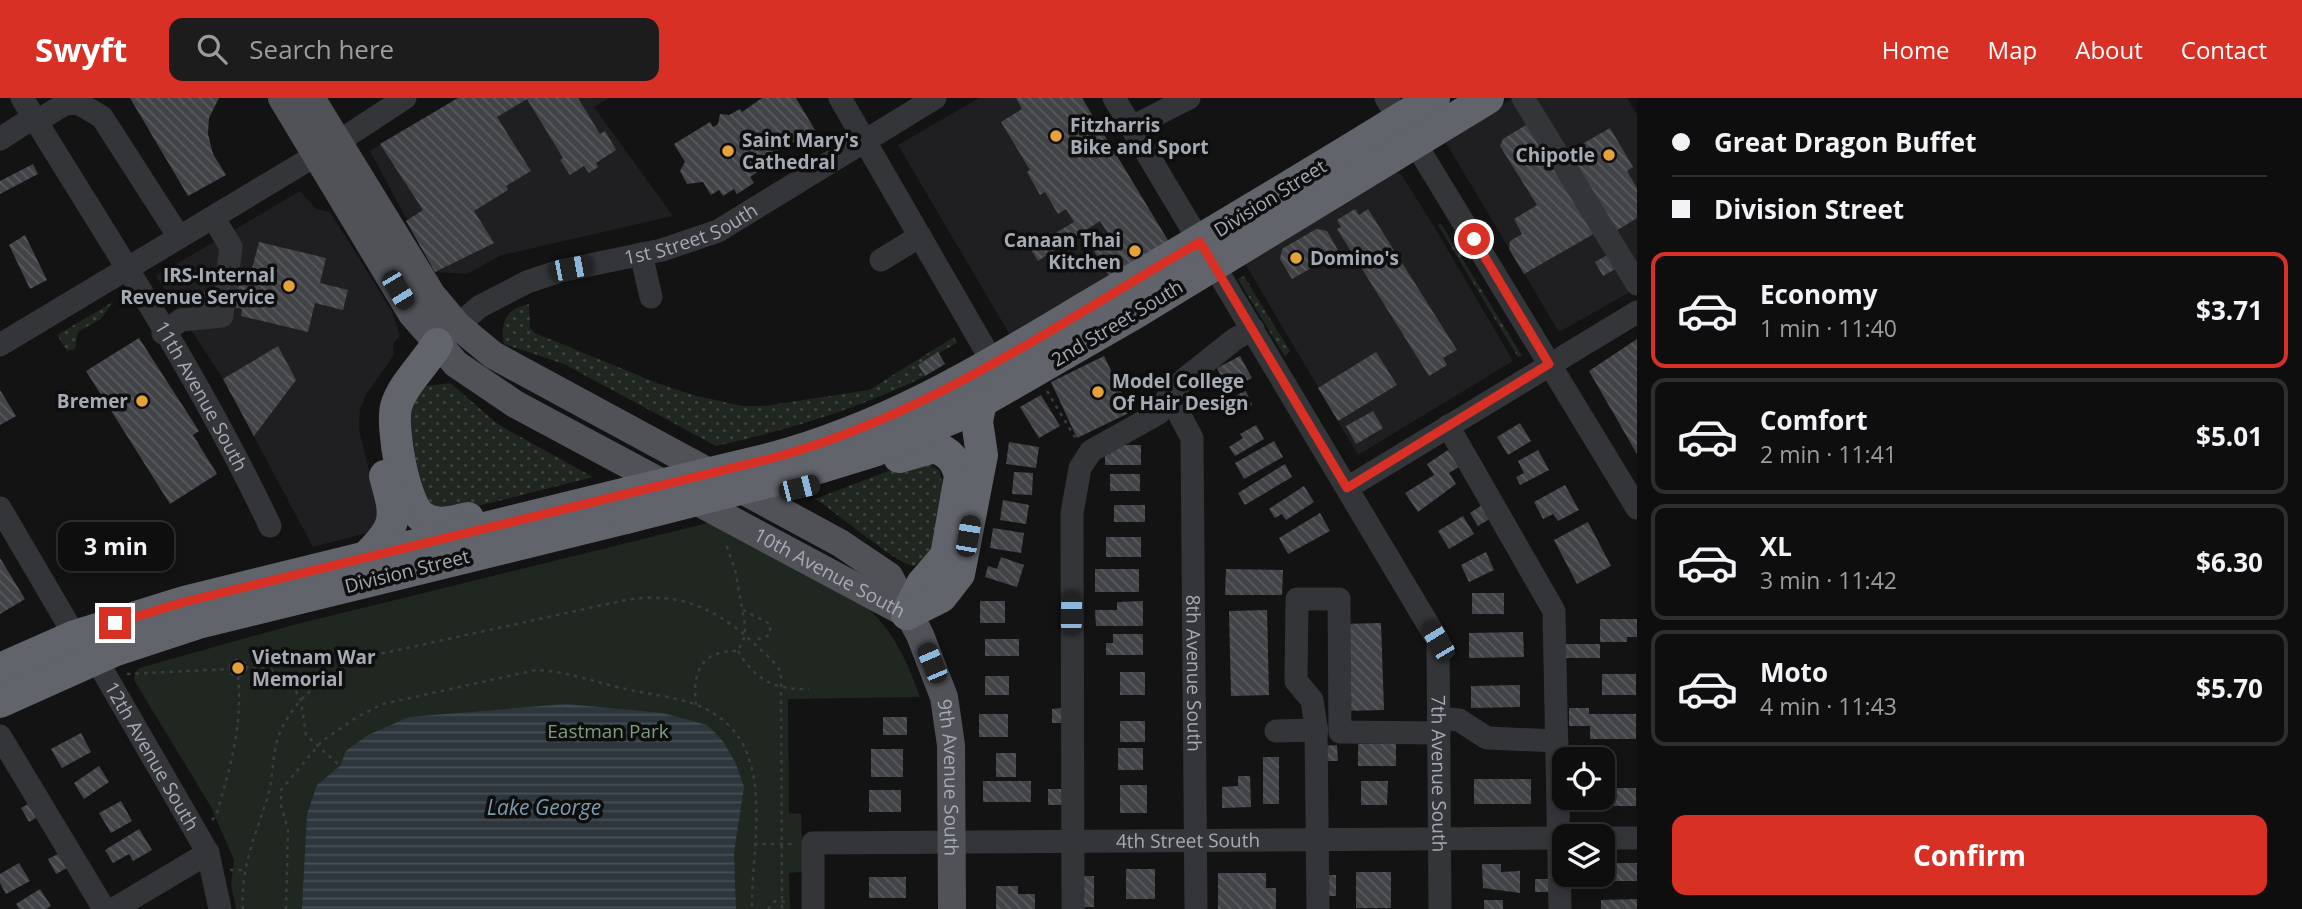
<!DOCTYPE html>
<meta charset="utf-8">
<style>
:root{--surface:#0e0e0f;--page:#1c1c1d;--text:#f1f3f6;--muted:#9b9c9e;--line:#2e2e2f;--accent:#d93025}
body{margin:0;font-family:"Open Sans",sans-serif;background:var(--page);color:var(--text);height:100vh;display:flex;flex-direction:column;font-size:26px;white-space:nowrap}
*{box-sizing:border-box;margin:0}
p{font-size:23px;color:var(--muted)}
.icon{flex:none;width:38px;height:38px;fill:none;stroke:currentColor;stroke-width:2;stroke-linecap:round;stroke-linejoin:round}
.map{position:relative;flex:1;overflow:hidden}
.details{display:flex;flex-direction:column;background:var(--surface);width:665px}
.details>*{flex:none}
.guide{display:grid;align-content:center;height:154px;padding:0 35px;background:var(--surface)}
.controls{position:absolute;left:1552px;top:649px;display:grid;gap:14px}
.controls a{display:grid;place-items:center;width:63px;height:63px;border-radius:14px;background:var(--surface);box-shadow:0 4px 10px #0003,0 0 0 2px var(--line);font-size:35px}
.end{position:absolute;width:32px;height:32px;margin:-16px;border:9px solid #d93025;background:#fff;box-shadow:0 0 0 4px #fff}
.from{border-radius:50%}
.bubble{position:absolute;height:49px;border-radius:14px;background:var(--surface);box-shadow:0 4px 10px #0003,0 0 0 2px var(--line);font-size:23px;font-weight:700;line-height:49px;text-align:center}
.car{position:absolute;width:21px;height:42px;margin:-21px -10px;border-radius:9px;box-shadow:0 0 5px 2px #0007;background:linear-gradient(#222 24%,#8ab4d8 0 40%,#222 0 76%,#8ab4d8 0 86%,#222 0)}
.guide b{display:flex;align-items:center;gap:24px;height:66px;font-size:26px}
.guide b+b{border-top:2px solid var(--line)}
.guide i{width:18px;height:18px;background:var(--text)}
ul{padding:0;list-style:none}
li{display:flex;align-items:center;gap:21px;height:116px;margin:0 14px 10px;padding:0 21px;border:4px solid var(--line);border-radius:14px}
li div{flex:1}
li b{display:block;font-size:26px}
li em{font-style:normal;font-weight:700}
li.selected{border-color:var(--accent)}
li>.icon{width:63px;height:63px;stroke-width:1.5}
.cta{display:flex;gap:14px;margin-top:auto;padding:14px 35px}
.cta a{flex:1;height:80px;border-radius:14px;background:var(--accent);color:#fff;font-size:28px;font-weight:700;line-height:80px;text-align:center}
header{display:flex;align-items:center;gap:42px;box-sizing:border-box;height:98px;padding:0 35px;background:var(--accent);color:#fff}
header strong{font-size:33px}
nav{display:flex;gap:38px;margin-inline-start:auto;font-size:24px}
.search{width:490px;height:63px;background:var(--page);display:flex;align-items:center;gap:18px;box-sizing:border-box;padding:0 24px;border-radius:14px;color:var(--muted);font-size:26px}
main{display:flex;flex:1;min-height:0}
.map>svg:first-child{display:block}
.built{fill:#1f1f21}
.grass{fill:url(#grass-dots)}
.green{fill:#1f2720}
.water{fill:url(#water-rules)}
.building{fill:url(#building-back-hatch)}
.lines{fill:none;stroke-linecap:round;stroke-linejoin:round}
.path{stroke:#3a3c40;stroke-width:2.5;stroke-dasharray:3.5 5;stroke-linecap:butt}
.minor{stroke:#343539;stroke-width:23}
.major{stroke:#505258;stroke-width:28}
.highway{stroke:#61646a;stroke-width:32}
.highway-bridge{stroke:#61646a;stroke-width:32}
.route{stroke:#d93025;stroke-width:9}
.poi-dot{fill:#e5a23b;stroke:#0e0e0f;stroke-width:2.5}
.labels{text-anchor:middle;stroke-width:7;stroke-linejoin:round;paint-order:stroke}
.poi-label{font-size:19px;font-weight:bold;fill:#a5abb4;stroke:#0e0e0f;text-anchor:start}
.street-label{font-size:19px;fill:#a5abb4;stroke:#0e0e0f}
.park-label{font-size:19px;fill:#7e9e7e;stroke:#0e0e0f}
.water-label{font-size:21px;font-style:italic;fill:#7e9aad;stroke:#0e0e0f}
</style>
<header>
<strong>Swyft</strong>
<div class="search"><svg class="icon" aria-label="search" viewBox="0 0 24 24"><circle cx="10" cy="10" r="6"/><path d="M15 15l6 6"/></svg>Search here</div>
<nav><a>Home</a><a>Map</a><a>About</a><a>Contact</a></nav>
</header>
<main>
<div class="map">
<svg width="1637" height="811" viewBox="0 0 1637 811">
<defs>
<pattern id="grass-dots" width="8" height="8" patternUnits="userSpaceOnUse" patternTransform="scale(1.75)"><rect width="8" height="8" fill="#1f2720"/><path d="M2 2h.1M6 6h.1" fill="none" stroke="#3d443e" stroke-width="1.8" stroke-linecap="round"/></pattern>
<pattern id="water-rules" width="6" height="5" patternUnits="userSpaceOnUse" patternTransform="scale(1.75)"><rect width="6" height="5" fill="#2d363c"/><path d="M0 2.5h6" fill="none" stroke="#485056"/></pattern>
<pattern id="building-back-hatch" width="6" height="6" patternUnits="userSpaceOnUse" patternTransform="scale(1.75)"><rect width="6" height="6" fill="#424347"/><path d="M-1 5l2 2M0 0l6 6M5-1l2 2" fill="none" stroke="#5a5b5f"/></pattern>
</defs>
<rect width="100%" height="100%" fill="#131314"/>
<g class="built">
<polygon points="458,0 609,0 594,9 673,118 502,157 467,176 435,174 370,53"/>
<polygon points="979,0 1082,0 1169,144 1010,237 898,47"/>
<polygon points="1513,0 1627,0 1637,17 1637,190 1559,234 1446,45 1448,40"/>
<polygon points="1393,73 1401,76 1435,130 1513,263 1358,357 1246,167 1248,161"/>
<polygon points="300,93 316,111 330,114 392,213 400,238 393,246 394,257 367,295 360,311 359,332 380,415 370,434 313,449 223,281 156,178"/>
</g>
<g class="grass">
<polygon points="1441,126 1522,258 1518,259 1438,127"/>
<polygon points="1244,178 1290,253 1285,259 1238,181"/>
<polygon points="113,204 101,221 78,234 75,251 67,253 57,237"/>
<path d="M529 206 530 230 535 235 657 285 693 297 742 308H764L869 292 954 239 957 245 918 267 925 278C858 311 788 332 716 348L564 266 504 246C500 223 506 211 529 206Z"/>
<path d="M450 285 499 327 593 379 450 415C439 412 429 407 424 396 415 379 404 329 410 311 413 303 421 295 426 288Z"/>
<path d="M917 362H923L939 372 944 391 935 450 914 468C898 468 836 413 815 401Z"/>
</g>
<path class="green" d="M720 422 869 511C895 536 908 565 920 599L788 601 789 715 801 716 803 774 789 775 790 811H236L231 786 234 762 211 709 134 582 135 574 139 570 293 527Z"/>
<polygon class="water" points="566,606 663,615 707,627 723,643 736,666 744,689 734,755 736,811 302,811 307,716 317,687 340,668 346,653 368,637 409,619"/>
<g class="building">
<polygon points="130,0 219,0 209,20 208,36 213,56 226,77 188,98"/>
<polygon points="458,0 578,0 600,36 605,33 616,52 596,65 598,69 589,75 584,68 570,77 560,62 563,60 527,1 497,19 531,73 506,88 508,92 474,113 494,145 435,174 406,123 423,112 380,46"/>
<polygon points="762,0 796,0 815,32 764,61 766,68 750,79 754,85 737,96 734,91 723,98 719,92 711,97 703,84 687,86 680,73 685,64 674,46 710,24 713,29 718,26 720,16 729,17 740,11 742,14"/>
<polygon points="1016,0 1082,0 1169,144 1110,179 1091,148 1109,137 1100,123 1038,163 1030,150 1074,124 1066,111 1058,116 1045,94 1040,97 1027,74 1030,72 1001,24 1022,11"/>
<polygon points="1531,24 1597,134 1524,176 1509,151 1510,143 1522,136 1514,121 1537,107 1500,48 1503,41"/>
<polygon points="1610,30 1633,69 1627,73 1637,90 1637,120 1611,136 1563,57"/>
<polygon points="33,66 38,76 0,96 0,83"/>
<polygon points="1355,111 1359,117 1368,111 1457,252 1443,260 1447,267 1429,278 1337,131 1341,129 1337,122"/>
<polygon points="1316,131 1327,133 1339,154 1292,181 1280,161 1282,151"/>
<polygon points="25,137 47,182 30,191 9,147"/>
<polygon points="259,144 326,160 320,185 348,192 343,212 315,205 308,234 241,218 242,211 228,208 191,216 196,196 248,186"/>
<polygon points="1611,155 1619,169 1603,178 1595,164"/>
<polygon points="139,240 199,333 193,337 217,376 170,406 86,273"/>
<polygon points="1637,241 1637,356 1589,273"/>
<polygon points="278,248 296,282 254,338 223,281"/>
<polygon points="938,254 945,266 925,278 918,267"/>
<polygon points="1376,254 1397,287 1338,323 1318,290"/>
<polygon points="1104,258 1131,314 1077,340 1051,284"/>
<polygon points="1240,258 1252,280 1224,294 1220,286 1224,284 1217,270"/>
<polygon points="0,292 16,318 0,327"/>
<polygon points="1246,293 1252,307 1232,316 1225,302"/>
<polygon points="1041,297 1060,328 1039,340 1020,309"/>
<polygon points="1373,313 1383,330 1356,346 1346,328"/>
<polygon points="1520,325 1531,343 1508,357 1497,339"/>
<polygon points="1256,327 1264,341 1235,358 1229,349 1243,340 1240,336"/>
<polygon points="1274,343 1283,359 1244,381 1235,365"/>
<polygon points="1009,344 1039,349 1036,370 1006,366"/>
<polygon points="1111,347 1141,347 1141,367 1105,367 1105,356 1111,356"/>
<polygon points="1448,352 1459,369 1449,375 1456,386 1418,414 1405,395 1434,377 1427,366"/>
<polygon points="1538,352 1549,372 1520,387 1516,379 1524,375 1518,363"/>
<polygon points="1285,366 1292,379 1245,407 1238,395"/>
<polygon points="1014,374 1033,375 1032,397 1012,396"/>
<rect x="1110" y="376" width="30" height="17"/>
<polygon points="1565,387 1579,412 1558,423 1553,416 1543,421 1534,404"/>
<polygon points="1304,388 1314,404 1286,422 1282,416 1275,420 1269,411"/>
<polygon points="1003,402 1029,407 1026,426 1000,422"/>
<polygon points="1488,403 1496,417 1478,428 1470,415"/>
<rect x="1114" y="407" width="31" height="17"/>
<polygon points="1320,415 1330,433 1288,456 1279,440"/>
<polygon points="1463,418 1474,436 1449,451 1438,433"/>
<polygon points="1588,424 1611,468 1577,486 1554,442"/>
<polygon points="993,430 1024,435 1021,455 990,450"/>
<rect x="1106" y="439" width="35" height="20"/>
<polygon points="1486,454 1494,472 1469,484 1461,467"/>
<polygon points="1001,459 1024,467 1017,489 985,479 988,468 997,471"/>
<polygon points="0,460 25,501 0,516"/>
<rect x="1095" y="471" width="44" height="23"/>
<polygon points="1226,471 1283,472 1282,497 1225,497"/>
<rect x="1472" y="495" width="32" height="21"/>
<rect x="980" y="503" width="25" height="22"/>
<polygon points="1143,503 1143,528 1096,528 1095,512 1117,512 1117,504"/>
<polygon points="1267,512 1269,597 1231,598 1229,513"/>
<polygon points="1600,521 1637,521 1637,539 1627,539 1627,544 1600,544"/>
<polygon points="1381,525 1384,612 1344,613 1341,526"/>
<polygon points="1523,534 1524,559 1469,560 1469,535"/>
<polygon points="1113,536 1143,536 1143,557 1106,557 1106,545 1113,545"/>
<rect x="985" y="541" width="34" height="17"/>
<rect x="1563" y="546" width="37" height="14"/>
<rect x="1120" y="574" width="25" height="23"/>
<rect x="1602" y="576" width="34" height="21"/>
<rect x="985" y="578" width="24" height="19"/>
<polygon points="1520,587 1520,609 1471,610 1471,588"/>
<polygon points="1061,610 1062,625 1052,625 1052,611"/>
<polygon points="1569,610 1589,610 1589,616 1636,616 1636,641 1590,641 1590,628 1569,628"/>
<rect x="979" y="616" width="29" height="23"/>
<rect x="883" y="619" width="24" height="18"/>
<rect x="1120" y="623" width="25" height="21"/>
<polygon points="81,635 91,654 62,670 51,651"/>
<rect x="1358" y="646" width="38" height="22"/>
<polygon points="1337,647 1338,663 1321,663 1320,648"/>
<rect x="1118" y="650" width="25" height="22"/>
<rect x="871" y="651" width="32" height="28"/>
<rect x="996" y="655" width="20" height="24"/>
<rect x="1263" y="659" width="16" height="47"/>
<polygon points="99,668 109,684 84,701 74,685"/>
<polygon points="1238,678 1250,678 1251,709 1222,710 1222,689 1238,688"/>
<rect x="1474" y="681" width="57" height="25"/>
<rect x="983" y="683" width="48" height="21"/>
<polygon points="1361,683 1388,683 1387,707 1361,707"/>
<rect x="1120" y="687" width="27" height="28"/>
<rect x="1605" y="690" width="31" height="18"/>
<rect x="1048" y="691" width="15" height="16"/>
<rect x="869" y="692" width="32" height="22"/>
<polygon points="35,702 43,716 29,724 21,710"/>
<polygon points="121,703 132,723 111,735 99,715"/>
<polygon points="139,731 152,752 133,763 129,756 113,765 105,752"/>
<polygon points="66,752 74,766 56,776 48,761"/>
<polygon points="19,765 30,783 6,796 0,785 0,776"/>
<polygon points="1603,765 1637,765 1637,783 1600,783"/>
<polygon points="1482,766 1501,766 1501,774 1520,773 1520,795 1483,790"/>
<rect x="1126" y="771" width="29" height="30"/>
<rect x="1356" y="774" width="35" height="36"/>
<polygon points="1218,775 1266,775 1266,790 1276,790 1276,811 1218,811"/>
<rect x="1321" y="777" width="15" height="21"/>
<rect x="1074" y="778" width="20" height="31"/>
<rect x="869" y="779" width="37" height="21"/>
<rect x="1535" y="781" width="16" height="13"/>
<polygon points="996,788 1018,788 1018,796 1035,796 1035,811 996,811"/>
<polygon points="40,791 51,808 46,811 19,811 16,806"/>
<polygon points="1637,801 1637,811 1601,811 1601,802"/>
<rect x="1484" y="802" width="19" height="9"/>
</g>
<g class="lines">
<g class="path">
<polyline points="1047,293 1076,341"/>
<polyline points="743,512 770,526 770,537 753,543"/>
<path d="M738 553C756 583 775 592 809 591"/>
<circle cx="238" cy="570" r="8"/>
<polyline points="245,569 270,571 292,586 301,603 306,637 340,668"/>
<polyline points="127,576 230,571"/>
<path d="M696 607C692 574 701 552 738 553L745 538V527L735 471 725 444"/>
<path d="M212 722 216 718C230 670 243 628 238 578"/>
<polyline points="754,746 793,746"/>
<polyline points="230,772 244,772"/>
<path d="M243 811C240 772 255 738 267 701 273 683 272 662 277 643 289 602 332 571 370 558L626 502C674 494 710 507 747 539 758 550 772 560 781 574L782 811"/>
<path d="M286 811 288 732 281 707V692L321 644 357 619 383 606 536 572C569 573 602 587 635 593 655 597 678 600 697 607 781 640 751 741 752 811"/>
<polyline points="768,811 775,803 790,804"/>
</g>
<g class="minor">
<path id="s1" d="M22 0C108 141 200 279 270 428"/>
<polyline points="840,0 993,265"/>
<path id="s2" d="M1114 0 1438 543 1440 811"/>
<polyline points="1386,0 1399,21"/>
<polyline points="1523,0 1637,186"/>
<polyline points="37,23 65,6 78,5 102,19 179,139"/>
<polyline points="1132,29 1189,0"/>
<polyline points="0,41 34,19"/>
<polyline points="1415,45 1637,410"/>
<polyline points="213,119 231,149 226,190"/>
<polyline points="641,156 651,199"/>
<polyline points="881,162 920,138"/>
<polyline points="163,235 181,222 222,218 223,209"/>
<path id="s3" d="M447 237 479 209 527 184 560 173 662 152 718 133 935 0"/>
<polyline points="0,247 338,44 405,0"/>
<path id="s4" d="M1169 297 1192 340 1196 811"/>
<polyline points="1448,328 1554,513 1560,811"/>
<polyline points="1347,390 1637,214"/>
<polyline points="0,410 75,538"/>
<path id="s5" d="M96 561 208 755 220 811"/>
<polyline points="1439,620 1459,622 1487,640 1557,643"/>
<polyline points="1276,633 1317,632"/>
<polyline points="0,638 104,811"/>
<polyline points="1603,740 1637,740"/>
<polyline points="114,811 208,755"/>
<path id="s6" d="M813 811V745L1564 740"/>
<polyline points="1073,811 1072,415 1080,370 1091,353 1159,315 1169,297 1187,279 1235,241 1253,231"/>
<polyline points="1318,811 1316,629 1312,602 1296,583 1297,501 1339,501 1340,634 1439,635"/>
</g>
<g class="major">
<path id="s7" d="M282 0 412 216 456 266 515 306 907 516"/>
<path id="s8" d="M311 0 432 197 458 228 493 257 840 445 889 478 920 537 944 599 951 647 952 811"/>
</g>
<g class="highway">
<path d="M437 246C425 266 402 287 396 309 391 330 404 405 421 418 435 429 452 424 468 420"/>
<path d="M899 359 934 349C949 354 956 362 960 378L946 458 922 486 907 516"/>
<path d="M769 361C891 328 981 272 1088 208 1204 140 1319 71 1434 0"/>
<polyline points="799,376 874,353 955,319 1130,218 1488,0"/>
<path d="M366 459C398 428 397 420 385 378"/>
<polyline points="907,516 941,499 959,476 982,357 977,323 981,304"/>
<polyline points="0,571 75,538 184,504 627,395"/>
<polyline points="0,604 116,552 198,525 626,420"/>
</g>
<g class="highway-bridge">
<polyline points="627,395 769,361"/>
<polyline points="626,420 799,376"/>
</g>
</g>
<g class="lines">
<path class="route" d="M115 525 184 504 769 361C927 319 1060 224 1200 144L1347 390 1549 266 1474 141"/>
</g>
<g class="poi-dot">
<circle cx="1056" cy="38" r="7"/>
<circle cx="728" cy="53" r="7"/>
<circle cx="1609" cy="57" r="7"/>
<circle cx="1135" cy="153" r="7"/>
<circle cx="1296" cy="160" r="7"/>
<circle cx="289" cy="188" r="7"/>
<circle cx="1098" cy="294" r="7"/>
<circle cx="142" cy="303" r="7"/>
<circle cx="238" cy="570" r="7"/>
</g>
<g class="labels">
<g class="poi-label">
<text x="1070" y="34">Fitzharris<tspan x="1070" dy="22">Bike and Sport</tspan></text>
<text x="742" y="49">Saint Mary's<tspan x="742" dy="22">Cathedral</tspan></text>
<text x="1595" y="64" text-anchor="end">Chipotle</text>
<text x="1121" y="149" text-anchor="end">Canaan Thai<tspan x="1121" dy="22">Kitchen</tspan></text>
<text x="1310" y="167">Domino's</text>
<text x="275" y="184" text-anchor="end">IRS-Internal<tspan x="275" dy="22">Revenue Service</tspan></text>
<text x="1112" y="290">Model College<tspan x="1112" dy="22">Of Hair Design</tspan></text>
<text x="128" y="310" text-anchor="end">Bremer</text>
<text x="252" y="566">Vietnam War<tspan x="252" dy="22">Memorial</tspan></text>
</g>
<g class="street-label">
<text transform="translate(1270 100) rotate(-32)" y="7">Division Street</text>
<text dy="7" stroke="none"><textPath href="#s3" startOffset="268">1st Street South</textPath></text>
<text transform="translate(1117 225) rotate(-31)" y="7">2nd Street South</text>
<text dy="7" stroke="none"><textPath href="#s1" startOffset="348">11th Avenue South</textPath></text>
<text dy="7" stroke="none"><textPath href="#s7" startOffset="747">10th Avenue South</textPath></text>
<text transform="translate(407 473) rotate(-14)" y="7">Division Street</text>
<text dy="7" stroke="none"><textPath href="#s4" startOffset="284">8th Avenue South</textPath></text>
<text dy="7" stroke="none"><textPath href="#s5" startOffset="112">12th Avenue South</textPath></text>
<text dy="7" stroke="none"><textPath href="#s2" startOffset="765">7th Avenue South</textPath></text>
<text dy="7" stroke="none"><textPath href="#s8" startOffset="985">9th Avenue South</textPath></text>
<text dy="7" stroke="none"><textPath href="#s6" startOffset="441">4th Street South</textPath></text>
</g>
<g class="park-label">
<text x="608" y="640">Eastman Park</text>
</g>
<g class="water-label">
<text x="544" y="717">Lake George</text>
</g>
</g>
</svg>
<div class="controls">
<a><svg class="icon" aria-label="locate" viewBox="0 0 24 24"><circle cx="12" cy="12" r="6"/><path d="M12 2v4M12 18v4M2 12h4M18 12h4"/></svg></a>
<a><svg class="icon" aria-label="layers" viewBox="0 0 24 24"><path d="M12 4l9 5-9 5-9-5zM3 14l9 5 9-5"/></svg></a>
</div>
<i class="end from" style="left:1474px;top:141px"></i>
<i class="end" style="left:115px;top:525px"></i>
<div class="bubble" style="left:58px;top:424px;width:116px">3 min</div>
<i class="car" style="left:571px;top:170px;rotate:79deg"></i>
<i class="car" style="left:398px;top:192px;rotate:149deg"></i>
<i class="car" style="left:799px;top:390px;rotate:76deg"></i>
<i class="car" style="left:968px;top:438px;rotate:10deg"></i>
<i class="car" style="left:1071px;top:515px;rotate:1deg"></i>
<i class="car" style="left:1438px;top:543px;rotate:329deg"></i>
<i class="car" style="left:932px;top:565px;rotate:337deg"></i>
</div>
<section class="details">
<div class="guide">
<b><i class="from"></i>Great Dragon Buffet</b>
<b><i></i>Division Street</b>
</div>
<ul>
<li class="selected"><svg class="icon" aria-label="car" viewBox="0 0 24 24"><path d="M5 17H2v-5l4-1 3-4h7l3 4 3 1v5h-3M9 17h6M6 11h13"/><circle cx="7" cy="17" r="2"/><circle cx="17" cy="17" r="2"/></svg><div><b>Economy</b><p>1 min · 11:40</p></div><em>$3.71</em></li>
<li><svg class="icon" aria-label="car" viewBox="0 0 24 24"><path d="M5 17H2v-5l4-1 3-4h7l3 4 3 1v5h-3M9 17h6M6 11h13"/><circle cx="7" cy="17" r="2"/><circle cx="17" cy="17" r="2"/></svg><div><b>Comfort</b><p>2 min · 11:41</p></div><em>$5.01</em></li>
<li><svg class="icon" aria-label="car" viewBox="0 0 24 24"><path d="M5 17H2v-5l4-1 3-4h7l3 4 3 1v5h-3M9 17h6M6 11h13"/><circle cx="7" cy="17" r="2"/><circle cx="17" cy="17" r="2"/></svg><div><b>XL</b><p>3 min · 11:42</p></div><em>$6.30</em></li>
<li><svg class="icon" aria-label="car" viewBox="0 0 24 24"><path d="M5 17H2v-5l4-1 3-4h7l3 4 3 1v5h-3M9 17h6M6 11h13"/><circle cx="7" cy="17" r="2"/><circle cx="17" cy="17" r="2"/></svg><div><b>Moto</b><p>4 min · 11:43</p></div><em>$5.70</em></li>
</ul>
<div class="cta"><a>Confirm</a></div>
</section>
</main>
